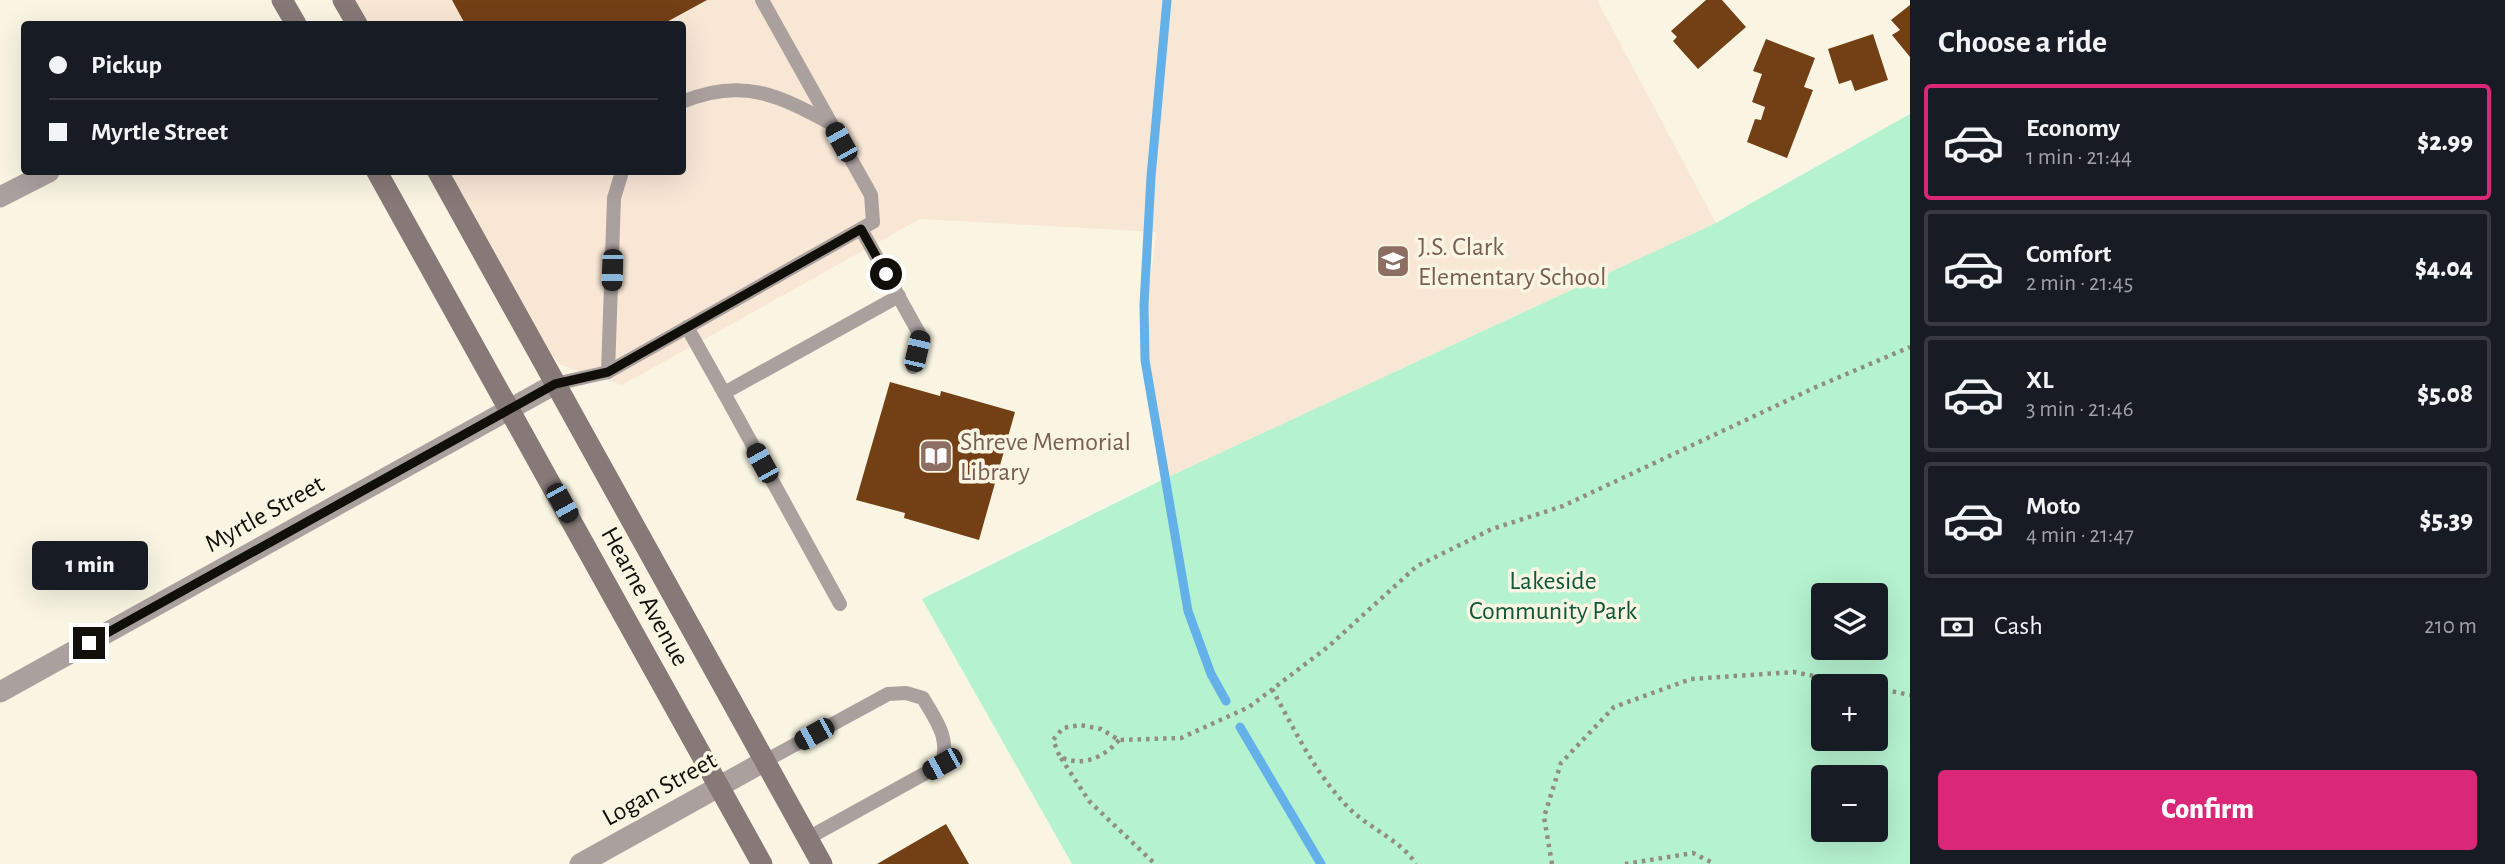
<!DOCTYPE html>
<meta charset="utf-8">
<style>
:root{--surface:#171b24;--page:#242831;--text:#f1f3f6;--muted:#9ea1a6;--line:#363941;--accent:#db2777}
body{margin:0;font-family:"Alegreya Sans",sans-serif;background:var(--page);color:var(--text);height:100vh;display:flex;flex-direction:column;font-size:26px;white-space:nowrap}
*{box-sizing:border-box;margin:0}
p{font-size:23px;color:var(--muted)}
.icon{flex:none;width:38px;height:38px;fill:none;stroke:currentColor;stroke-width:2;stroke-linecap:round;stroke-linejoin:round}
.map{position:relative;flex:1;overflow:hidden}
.drawer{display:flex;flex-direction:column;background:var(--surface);width:595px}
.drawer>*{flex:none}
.banner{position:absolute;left:21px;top:21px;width:665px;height:154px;border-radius:7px;box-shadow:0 7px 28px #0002;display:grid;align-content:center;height:154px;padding:0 28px;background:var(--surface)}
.controls{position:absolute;left:1811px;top:583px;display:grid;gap:14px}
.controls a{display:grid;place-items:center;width:77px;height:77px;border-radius:7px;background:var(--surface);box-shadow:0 7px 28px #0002;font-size:35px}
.end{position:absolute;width:32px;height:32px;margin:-16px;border:9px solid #110f09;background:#fff;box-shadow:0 0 0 4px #fff}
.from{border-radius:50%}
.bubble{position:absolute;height:49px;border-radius:7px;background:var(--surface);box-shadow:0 7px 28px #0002;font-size:23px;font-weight:800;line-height:49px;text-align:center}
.car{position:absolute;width:21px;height:42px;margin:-21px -10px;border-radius:9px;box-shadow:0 0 5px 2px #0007;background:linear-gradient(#222 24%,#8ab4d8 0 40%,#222 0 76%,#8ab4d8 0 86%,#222 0)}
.banner b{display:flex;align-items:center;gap:24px;height:66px;font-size:26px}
.banner b+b{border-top:2px solid var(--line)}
.banner i{width:18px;height:18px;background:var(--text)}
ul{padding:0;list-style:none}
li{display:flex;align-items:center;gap:21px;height:116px;margin:0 14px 10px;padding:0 14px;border:4px solid var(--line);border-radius:7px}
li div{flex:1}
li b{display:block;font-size:26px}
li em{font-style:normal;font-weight:800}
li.active{border-color:var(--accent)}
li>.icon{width:63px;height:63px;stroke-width:1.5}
h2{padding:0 28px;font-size:32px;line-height:84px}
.pay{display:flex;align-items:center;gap:18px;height:77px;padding:0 28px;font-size:26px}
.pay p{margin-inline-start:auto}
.button{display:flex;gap:14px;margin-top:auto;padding:14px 28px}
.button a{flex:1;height:80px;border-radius:7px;background:var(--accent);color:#fff;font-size:28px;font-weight:800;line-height:80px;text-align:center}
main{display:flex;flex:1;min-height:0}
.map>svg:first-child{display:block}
.education{fill:#f9e7d6}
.green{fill:#b5f2d0;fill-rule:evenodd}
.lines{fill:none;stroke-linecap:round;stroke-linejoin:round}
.stream{stroke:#64b1ea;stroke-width:9}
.building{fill:#733f15}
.path{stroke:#918e81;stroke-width:4.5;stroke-dasharray:3.5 5;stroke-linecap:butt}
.service{stroke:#aaa19f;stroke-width:14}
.minor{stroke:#aaa19f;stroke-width:21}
.secondary{stroke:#867977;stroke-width:21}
.route{stroke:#110f09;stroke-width:9}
.labels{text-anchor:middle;stroke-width:7;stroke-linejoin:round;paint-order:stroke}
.education-label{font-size:26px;fill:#785e54;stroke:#f9f5e2;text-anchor:start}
.street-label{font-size:26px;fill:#110f09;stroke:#f9f5e2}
.park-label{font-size:26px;fill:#0f5839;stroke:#f9f5e2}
</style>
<main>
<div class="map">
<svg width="1910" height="864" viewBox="0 0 1910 864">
<rect width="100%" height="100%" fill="#f9f5e2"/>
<polygon class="education" points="355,0 1597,0 1716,223 1166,478 1144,334 1156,232 920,219 622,385 561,365 549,352 450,172 682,172 682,24 368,24"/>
<path class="green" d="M1910 114V864H1072L922 599 1166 478 1716 223ZM1824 595H1876V648H1824ZM1824 686H1876V738H1824ZM1824 777H1876V830H1824Z"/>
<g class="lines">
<g class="stream">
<polyline points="1167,0 1151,177 1144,305 1145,360 1188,611 1211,674 1226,701"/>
<polyline points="1240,727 1321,864"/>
</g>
</g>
<g class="building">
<polygon points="452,0 707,0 663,24 465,24"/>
<polygon points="1706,0 1722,0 1746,27 1698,69 1673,41 1677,37 1671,31"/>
<polygon points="1910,5 1910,57 1892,35 1900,30 1891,20"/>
<polygon points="1873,34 1888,80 1855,91 1851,80 1839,84 1828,49"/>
<polygon points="1766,39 1815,58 1804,87 1813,90 1787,158 1747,142 1755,119 1761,120 1765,107 1752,102 1762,74 1753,71"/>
<polygon points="890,382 940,396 941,391 1015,412 979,540 904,518 905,513 856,500"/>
<polygon points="946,824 969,864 877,864"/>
</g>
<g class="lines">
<g class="path">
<polyline points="1876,688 1910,695"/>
<path d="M1272 689C1296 732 1317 778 1353 812 1373 830 1401 841 1416 864"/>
<path d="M1119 740C1103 758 1083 767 1060 757L1053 740 1063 728 1080 725 1101 729 1119 740 1181 738 1249 707 1329 646 1417 566 1492 529 1563 506 1816 387 1910 347"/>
<polyline points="1061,758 1089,801 1155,864"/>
<polyline points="1552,864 1544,817 1561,763 1614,707 1691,679 1794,672 1865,686"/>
<polyline points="1625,864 1693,853 1715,864"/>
</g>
<g class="service">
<path d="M682 102C742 77 778 95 830 123"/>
<polyline points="861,229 920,335 913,367"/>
<polyline points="687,327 724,393"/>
<polyline points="608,372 614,198 622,172"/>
<polyline points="555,384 608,372 873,222 871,195 762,0"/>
<polyline points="840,604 724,393 899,296"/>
<path d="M765 761 888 694 906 693 923 698C936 721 950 737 942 764L808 838"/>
</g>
<g class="minor">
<polyline points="0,197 49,172"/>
<polyline points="0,692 555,384"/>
<polyline points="580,864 765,761"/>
</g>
<g class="secondary">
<polyline points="282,0 296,24"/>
<polyline points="343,0 357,24"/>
<polyline points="377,172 762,864"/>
<polyline points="438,172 822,864"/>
</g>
</g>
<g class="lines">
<polyline class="route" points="89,643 555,384 608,372 861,229 886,274"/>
</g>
<defs>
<g id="school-square" transform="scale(1.75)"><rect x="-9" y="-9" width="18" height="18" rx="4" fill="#8d6e63" stroke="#f9f5e2"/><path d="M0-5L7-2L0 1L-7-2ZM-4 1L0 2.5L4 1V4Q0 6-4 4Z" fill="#fff"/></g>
<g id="library-square" transform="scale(1.75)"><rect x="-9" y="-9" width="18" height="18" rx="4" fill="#8d6e63" stroke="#f9f5e2"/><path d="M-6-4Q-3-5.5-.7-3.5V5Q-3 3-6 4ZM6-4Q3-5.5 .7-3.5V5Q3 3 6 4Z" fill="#fff"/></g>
</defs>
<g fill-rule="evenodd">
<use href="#school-square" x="1393" y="261"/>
<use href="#library-square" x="936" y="456"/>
</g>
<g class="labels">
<g class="education-label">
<text x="1418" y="255">J.S. Clark<tspan x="1418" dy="30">Elementary School</tspan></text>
<text x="960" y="450">Shreve Memorial<tspan x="960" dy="30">Library</tspan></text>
</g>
<g class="street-label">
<text transform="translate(264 513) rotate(-29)" y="9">Myrtle Street</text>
<text transform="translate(646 596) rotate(61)" y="9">Hearne Avenue</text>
<text transform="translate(659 788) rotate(-29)" y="9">Logan Street</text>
</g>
<g class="park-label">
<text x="1553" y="589">Lakeside<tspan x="1553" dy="30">Community Park</tspan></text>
</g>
</g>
</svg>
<div class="controls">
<a><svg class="icon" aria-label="layers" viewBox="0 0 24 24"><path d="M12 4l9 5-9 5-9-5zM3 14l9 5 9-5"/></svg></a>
<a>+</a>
<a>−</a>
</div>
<i class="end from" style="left:886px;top:274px"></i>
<i class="end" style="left:89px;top:643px"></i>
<div class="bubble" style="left:32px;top:541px;width:116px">1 min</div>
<i class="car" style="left:841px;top:142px;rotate:331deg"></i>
<i class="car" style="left:612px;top:270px;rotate:182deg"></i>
<i class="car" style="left:917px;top:351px;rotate:13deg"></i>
<i class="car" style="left:762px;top:463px;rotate:331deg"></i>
<i class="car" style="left:562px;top:503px;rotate:151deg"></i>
<i class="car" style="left:814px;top:734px;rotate:241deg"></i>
<i class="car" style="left:942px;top:764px;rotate:241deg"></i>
<div class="banner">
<b><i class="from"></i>Pickup</b>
<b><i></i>Myrtle Street</b>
</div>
</div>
<section class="drawer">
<h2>Choose a ride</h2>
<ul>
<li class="active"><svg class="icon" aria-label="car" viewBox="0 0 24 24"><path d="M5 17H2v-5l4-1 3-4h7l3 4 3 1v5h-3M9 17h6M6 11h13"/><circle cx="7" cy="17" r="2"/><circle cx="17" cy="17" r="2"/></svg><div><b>Economy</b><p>1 min · 21:44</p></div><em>$2.99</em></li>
<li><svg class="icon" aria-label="car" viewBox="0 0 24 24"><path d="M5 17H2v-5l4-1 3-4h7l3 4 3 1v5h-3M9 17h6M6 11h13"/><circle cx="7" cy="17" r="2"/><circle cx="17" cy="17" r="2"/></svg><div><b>Comfort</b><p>2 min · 21:45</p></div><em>$4.04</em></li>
<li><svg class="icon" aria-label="car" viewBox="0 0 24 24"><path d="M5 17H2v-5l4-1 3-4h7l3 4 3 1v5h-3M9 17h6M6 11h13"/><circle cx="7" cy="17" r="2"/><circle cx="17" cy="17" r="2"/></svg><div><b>XL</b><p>3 min · 21:46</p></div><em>$5.08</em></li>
<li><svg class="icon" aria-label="car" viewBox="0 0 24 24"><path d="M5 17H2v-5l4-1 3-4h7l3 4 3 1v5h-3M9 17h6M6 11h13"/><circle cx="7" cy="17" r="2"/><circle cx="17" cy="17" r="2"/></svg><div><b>Moto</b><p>4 min · 21:47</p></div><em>$5.39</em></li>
</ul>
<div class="pay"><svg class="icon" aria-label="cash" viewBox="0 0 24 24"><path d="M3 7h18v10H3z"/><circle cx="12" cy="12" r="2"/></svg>Cash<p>210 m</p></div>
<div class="button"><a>Confirm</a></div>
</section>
</main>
